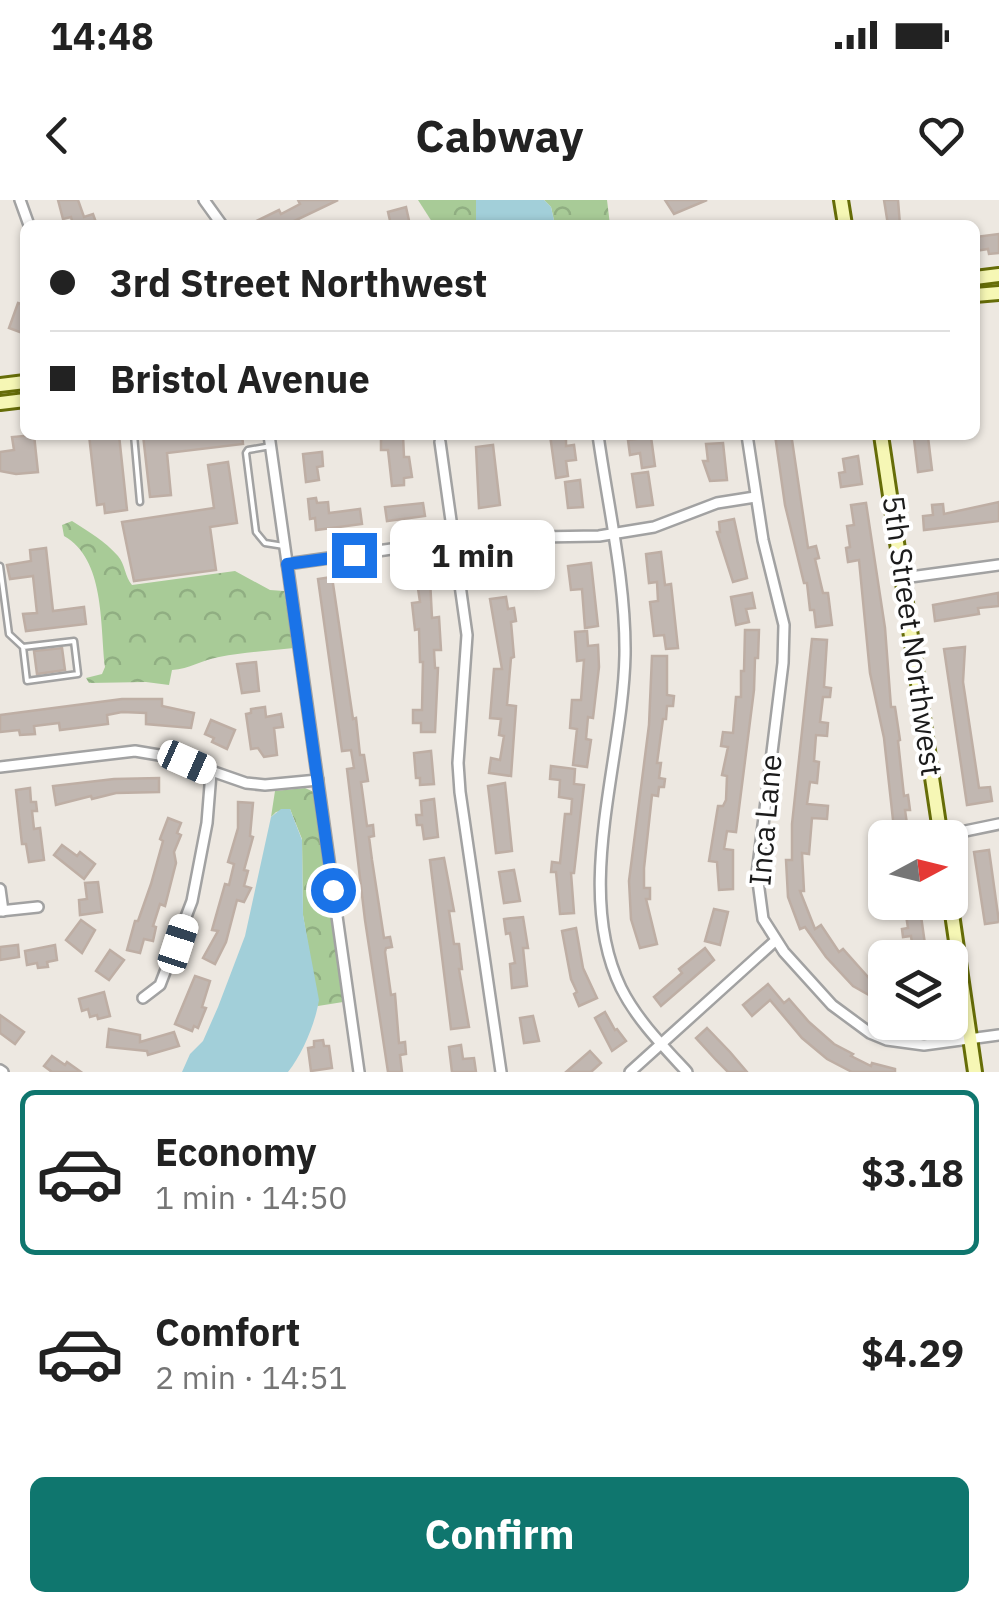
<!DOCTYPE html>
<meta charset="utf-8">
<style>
:root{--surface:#fff;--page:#f2f2f2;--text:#222;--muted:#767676;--line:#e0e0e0;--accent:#0f766e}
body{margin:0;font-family:"IBM Plex Sans",sans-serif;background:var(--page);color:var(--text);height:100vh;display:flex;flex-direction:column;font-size:38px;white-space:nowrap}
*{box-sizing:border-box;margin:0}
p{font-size:32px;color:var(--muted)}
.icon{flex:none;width:55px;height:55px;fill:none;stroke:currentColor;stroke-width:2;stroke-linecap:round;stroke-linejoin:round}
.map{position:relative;height:872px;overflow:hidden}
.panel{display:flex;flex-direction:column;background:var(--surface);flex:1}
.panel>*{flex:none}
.banner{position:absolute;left:20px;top:20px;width:960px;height:220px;border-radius:15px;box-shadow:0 2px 8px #0004;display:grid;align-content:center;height:220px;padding:0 30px;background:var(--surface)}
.needle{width:65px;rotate:83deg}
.fabs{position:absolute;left:868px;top:620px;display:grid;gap:20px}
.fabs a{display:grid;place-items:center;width:100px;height:100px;border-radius:15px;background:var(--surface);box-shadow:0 2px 8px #0004;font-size:50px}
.end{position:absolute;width:45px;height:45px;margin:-22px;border:12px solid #1a73e8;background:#fff;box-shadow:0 0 0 5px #fff}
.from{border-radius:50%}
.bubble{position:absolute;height:70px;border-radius:15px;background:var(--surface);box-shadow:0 2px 8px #0004;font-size:32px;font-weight:700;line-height:70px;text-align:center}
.car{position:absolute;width:30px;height:60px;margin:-30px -15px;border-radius:12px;box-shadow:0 0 8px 2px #0007;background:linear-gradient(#fff 24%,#345 0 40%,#fff 0 76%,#345 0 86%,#fff 0)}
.banner b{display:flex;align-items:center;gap:35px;height:95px;font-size:38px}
.banner b+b{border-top:2px solid var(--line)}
.banner i{width:25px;height:25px;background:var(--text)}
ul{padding:18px 0 0;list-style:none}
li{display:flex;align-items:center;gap:30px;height:165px;margin:0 20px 15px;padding:0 10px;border:5px solid transparent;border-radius:15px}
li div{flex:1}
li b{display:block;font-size:38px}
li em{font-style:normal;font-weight:700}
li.active{border-color:var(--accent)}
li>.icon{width:90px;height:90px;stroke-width:1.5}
.button{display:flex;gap:20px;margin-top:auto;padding:20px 30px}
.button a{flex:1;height:115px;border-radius:15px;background:var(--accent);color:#fff;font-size:40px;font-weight:700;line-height:115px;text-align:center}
.status{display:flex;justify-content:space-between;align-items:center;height:70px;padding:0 50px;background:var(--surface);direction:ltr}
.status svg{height:28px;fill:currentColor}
header{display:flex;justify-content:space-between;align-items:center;height:130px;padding:0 30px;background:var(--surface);font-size:45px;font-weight:700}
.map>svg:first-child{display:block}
.forest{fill:url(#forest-crowns)}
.water{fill:#a2cfd9}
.building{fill:#c1b7b1;stroke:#beaea4;stroke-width:2.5}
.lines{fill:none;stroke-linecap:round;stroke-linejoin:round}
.lane-casing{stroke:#a2a2a2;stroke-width:9}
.street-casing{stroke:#a2a2a2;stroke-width:14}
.secondary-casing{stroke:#666d08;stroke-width:18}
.lane{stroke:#fff;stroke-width:4}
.street{stroke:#fff;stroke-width:9}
.secondary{stroke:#f6f7b5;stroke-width:12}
.route{stroke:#1a73e8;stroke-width:12}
.labels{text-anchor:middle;stroke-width:8;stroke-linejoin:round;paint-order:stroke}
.street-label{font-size:30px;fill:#1b1b1b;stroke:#fff}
</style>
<div class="status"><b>14:48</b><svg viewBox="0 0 49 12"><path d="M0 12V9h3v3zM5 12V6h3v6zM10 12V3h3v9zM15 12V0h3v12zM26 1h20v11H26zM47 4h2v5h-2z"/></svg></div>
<header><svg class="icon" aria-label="back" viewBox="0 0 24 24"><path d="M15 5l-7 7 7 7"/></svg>Cabway<svg class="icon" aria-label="heart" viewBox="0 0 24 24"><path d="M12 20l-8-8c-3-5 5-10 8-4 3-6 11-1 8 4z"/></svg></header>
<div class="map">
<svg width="999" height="872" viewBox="0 0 999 872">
<defs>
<pattern id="forest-crowns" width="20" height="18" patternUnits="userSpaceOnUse" patternTransform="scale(2.5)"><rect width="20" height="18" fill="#a8cb97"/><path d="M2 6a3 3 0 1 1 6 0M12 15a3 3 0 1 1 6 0" fill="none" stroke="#90ae82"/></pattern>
</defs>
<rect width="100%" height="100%" fill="#ede8e1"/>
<g class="forest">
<polygon points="418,0 476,0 476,25 434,25"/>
<polygon points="544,0 607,0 610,25 555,25 551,7"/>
<path d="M72 321C89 332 105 341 118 356 125 364 125 377 132 385L235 371 270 390 284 391 294 448C269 451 244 452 219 457 201 460 190 469 172 470L169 485 146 482 89 483 86 478 102 474 105 467C100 424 105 359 64 336L62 325Z"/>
<polygon points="305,588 314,592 343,802 318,806 303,715 302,639 290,609 276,612 271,617 275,591"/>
</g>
<g class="water">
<polygon points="476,0 544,0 551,7 555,25 476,25"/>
<path d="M281 609H290L302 640 303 715 319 800C315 824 303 853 288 872H182L190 854 203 841 218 807 245 736 271 617Z"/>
</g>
<g class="building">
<polygon points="58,0 78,0 84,17 93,14 97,25 65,25 72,21 71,17 63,19"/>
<polygon points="298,0 338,0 292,22 294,25 248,25 279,10 281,14 300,4"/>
<polygon points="665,0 707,0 674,14"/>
<polygon points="884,0 898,0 900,25 888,25"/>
<polygon points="406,7 410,25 391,25 388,12"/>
<polygon points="999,34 999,53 989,54 988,49 975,51 975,37"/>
<polygon points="18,103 25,105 25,134 9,128"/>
<polygon points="34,235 38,272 16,274 0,271 0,252 14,250 12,237"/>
<polygon points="89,235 119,235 127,310 105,313 104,304 97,305"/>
<polygon points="143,235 242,235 243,244 167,253 171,295 150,297"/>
<polygon points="381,235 403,235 404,257 409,257 412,277 404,278 404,285 392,286 388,250 381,250"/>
<polygon points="550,235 566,235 566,246 574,245 576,260 566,261 568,276 556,278"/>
<polygon points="775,235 790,235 792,240 808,348 816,346 819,358 815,359 823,393 828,393 832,425 816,427 814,410 810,410 807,383 804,383 785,305"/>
<polygon points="651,237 655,266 642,268 640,253 630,255 628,240"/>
<polygon points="928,237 932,270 918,272 914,239"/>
<polygon points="723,243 727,280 710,281 703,261 708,261 706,244"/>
<polygon points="493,245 500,305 479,308 476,247"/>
<polygon points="322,252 323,266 317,267 319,280 306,282 303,254"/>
<polygon points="858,256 862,284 841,287 839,273 845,272 843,259"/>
<polygon points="228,262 237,323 210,327 216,370 134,381 122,322 214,308 208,265"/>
<polygon points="648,272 653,305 637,307 632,274"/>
<polygon points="580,280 583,307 568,308 565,282"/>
<polygon points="316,298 317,303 328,302 329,313 360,309 362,324 316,330 315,318 310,319 308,299"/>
<polygon points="999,302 999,321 924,330 923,316 933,315 932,305 943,304 944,314"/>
<polygon points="423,303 425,316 387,321 385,307"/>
<polygon points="866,303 885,428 891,507 895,507 900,540 898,541 904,596 908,595 910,610 905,610 909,638 895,638 884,538 870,473 859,360 848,362 846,348 850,347 847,326 854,325 851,305"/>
<polygon points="734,319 747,378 733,382 717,332 720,332 719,322"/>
<polygon points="46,348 53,411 84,407 86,424 26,431 23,414 37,413 33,376 10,379 7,365 31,361 30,350"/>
<polygon points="661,352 665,385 671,384 678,448 666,449 664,435 654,436 650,402 658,401 657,382 649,383 646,354"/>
<polygon points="509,356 510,364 503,365 505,382 491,384 488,359"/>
<polygon points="591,363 598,426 585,428 582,389 571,390 568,366"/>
<polygon points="433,365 434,378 430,379 432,418 439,417 441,450 434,450 435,468 438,468 435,532 421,532 421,523 413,523 413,510 422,510 423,462 420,462 419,429 415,430 412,403 420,402 415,368"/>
<polygon points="332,377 353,519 356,518 360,555 364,555 368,581 361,582 367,626 373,625 374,636 369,637 372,660 384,738 390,737 392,747 386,748 385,752 391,795 395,794 399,843 405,842 406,854 400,855 402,872 388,872 365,720 347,569 354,568 351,550 342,551 318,379"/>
<polygon points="752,393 755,408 746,409 749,422 736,425 731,397"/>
<polygon points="998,393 999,406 978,408 979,414 935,421 933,405"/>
<polygon points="506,397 508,409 514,408 516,421 511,422 514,457 511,458 507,505 516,506 511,576 489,573 491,558 500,560 504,536 499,535 501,519 490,518 494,469 502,469 490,399"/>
<polygon points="745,430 759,430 758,458 755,458 754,490 736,632 727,631 724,649 733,650 733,689 719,690 717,662 709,661 718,606 723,606 726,600 727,576 722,575 728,547 721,546 723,532 733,533 736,497 741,497 741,471 744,471"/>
<polygon points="587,431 588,446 598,445 599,467 593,518 588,517 586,539 591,540 587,567 573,565 577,529 570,528 572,500 581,500 584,460 577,461 575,432"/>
<polygon points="812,439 827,440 824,487 831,488 830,497 823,497 820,522 828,523 827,536 816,535 814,561 819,562 817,583 810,582 807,604 828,606 827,619 812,618 809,654 802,653 804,691 800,691 815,729 821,725 839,752 843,749 876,786 885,769 885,804 853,786 826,757 805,727 800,729 788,697 786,660 792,660 792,624"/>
<polygon points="965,447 963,482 979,588 990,587 992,601 967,605 944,449"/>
<polygon points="62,448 65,470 37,474 34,451"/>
<polygon points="652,456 667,456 667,495 674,496 673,506 667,506 666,519 663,519 657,563 661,563 659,578 665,579 664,587 659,587 658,596 652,595 644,668 644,688 650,688 650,699 646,699 657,744 640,748 631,719 629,681 649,525"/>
<polygon points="256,462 259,491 242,493 237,464"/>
<polygon points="122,499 162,499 162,506 194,513 191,528 146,524 146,513 122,512 107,515 108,524 60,530 59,523 34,526 35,534 20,535 19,530 0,532 0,515"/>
<polygon points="265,507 266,517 281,514 283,527 274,528 277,555 264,557 258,548 251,549 246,514 251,513 251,509"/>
<polygon points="211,520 235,530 227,549 212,542 214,538 205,534"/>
<polygon points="431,551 434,584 420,585 420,578 416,578 414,553"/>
<polygon points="551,566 575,569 574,584 584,585 574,673 571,673 574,713 560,714 556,672 551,672 552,662 560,663 565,614 571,614 572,599 559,597 560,580 550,579"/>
<polygon points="159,578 159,592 116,593 92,599 91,596 56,605 53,586 114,579"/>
<polygon points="505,583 512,651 496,653 488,586"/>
<polygon points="30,588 31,602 36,602 37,611 32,611 34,629 40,628 44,660 29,662 26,644 22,644 16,590"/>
<polygon points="434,599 438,637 424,639 422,625 417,625 416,615 422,615 421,601"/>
<polygon points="238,602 253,603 250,636 253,637 244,670 248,671 244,686 251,688 244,702 237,700 226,742 215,764 203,758 218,731 212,730 225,684 229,685 234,664 228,662 238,628"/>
<polygon points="168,618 181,623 177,633 181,635 174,652 176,663 165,706 160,704 153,726 156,727 153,741 144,739 140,753 127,750 135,721 138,721 151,684 163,641 160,639"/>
<polygon points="62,645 77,656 80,652 95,664 84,679 54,655"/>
<polygon points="989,650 999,722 985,724 974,652"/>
<polygon points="444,658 454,711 449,711 454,744 459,744 462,769 459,769 469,827 451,829 430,660"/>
<polygon points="514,670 520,701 504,703 499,672"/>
<polygon points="98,682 102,712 80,715 79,700 87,699 85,683"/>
<polygon points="904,702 919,702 927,758 914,758 911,736 903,737 902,729 908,728"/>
<polygon points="714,709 728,712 720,745 705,741"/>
<polygon points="523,717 528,748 523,748 527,786 512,788 510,764 515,763 510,733 506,734 504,719"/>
<polygon points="81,720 95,730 82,753 66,740"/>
<polygon points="576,728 583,768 597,798 579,806 574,794 577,792 571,779 562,731"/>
<polygon points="18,745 19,757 0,760 0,747"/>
<polygon points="55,745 57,760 47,762 48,767 38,768 37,763 27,765 25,751"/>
<polygon points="705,748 714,760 661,806 654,797 682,773 679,769"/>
<polygon points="110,750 124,760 109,780 96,771"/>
<polygon points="195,776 210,781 202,807 206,808 198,828 194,826 192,831 175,824"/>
<polygon points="768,784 784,803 789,799 809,822 834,844 853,854 851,856 871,866 872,863 895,869 895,872 852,872 827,859 802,838 770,800 752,816 743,805"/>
<polygon points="104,792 110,816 98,819 97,815 90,817 88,809 82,811 79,799"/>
<polygon points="605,812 615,830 617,829 626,841 612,851 595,818"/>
<polygon points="0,815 24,832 15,844 0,833"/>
<polygon points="533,816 539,841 524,843 520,818"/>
<polygon points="707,828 730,852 747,872 728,872 716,860 696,838"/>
<polygon points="109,829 140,835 140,842 174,832 179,846 148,855 147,851 107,847"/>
<polygon points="323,840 324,846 329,846 332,868 311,871 308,848 314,847 314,841"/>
<polygon points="461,845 463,859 474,858 476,872 452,872 449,847"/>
<polygon points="590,851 601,863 591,872 566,872"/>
<polygon points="52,856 65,865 67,862 81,872 52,872 44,866"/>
</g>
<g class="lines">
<g class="lane-casing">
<g id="lane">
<polyline points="134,235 140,302"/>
<polyline points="271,246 248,250 246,253 256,332 265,343 284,346"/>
<polyline points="0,366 9,434 23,447 74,441 78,474 27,481 23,447"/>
</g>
</g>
<g class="street-casing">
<g id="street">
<polyline points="20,0 29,25"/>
<polyline points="204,0 222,25"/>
<polyline points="269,235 359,872"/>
<path d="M598 235C608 307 626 382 625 455 623 560 573 690 621 788 637 820 663 846 687 872"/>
<polyline points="747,235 763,340 784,425 783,463 757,674 763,719 784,752 832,805 870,833 887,840 924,845 999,835"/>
<polyline points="440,242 467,435 458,563 460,592 501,872"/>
<polyline points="287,364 468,338 599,336 654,327 717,303 755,297"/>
<polyline points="903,378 999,365"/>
<polyline points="0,567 135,551 171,557 246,583 265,585 318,580"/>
<polyline points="941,636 999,624"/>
<polyline points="0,689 3,711"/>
<polyline points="0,711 38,707"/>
<polyline points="143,798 160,785 192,701 207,623 211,573"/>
<polyline points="0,870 3,872"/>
<polyline points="630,872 775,741"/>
</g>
</g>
<g class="secondary-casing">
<g id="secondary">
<polyline points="841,0 845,25"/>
<polyline points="975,78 999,75"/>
<polyline points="975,95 999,93"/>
<polyline points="0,185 25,182"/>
<polyline points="0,203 25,200"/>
<polyline points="881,235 941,638"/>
<polyline points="950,700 975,872"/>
</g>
</g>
<use href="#lane" class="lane"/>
<use href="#street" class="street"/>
<use href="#secondary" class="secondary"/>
</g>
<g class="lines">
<polyline class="route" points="333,690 287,364 354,355"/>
</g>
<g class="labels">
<g class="street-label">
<text transform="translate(912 436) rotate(82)" y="10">5th Street Northwest</text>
<text transform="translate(766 620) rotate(-85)" y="10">Inca Lane</text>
</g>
</g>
</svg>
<div class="fabs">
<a><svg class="needle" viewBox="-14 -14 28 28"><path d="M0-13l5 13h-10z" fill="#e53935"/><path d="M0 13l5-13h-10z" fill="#767676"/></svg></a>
<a><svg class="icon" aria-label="layers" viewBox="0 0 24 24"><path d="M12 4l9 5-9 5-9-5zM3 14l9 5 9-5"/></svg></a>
</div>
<i class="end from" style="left:333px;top:690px"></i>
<i class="end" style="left:354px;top:355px"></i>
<div class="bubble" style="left:390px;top:320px;width:165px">1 min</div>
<i class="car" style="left:187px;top:562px;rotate:114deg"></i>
<i class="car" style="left:178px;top:744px;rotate:18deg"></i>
<div class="banner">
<b><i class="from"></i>3rd Street Northwest</b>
<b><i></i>Bristol Avenue</b>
</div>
</div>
<section class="panel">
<ul>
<li class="active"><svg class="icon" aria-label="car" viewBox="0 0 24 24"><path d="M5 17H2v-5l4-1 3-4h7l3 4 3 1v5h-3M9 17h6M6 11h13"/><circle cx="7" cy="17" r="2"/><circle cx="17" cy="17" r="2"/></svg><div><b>Economy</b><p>1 min · 14:50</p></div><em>$3.18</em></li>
<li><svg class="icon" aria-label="car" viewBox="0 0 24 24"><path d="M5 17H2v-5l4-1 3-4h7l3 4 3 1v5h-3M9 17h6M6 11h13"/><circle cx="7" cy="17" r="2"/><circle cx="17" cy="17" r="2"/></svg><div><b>Comfort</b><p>2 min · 14:51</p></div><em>$4.29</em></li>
</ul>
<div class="button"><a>Confirm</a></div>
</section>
